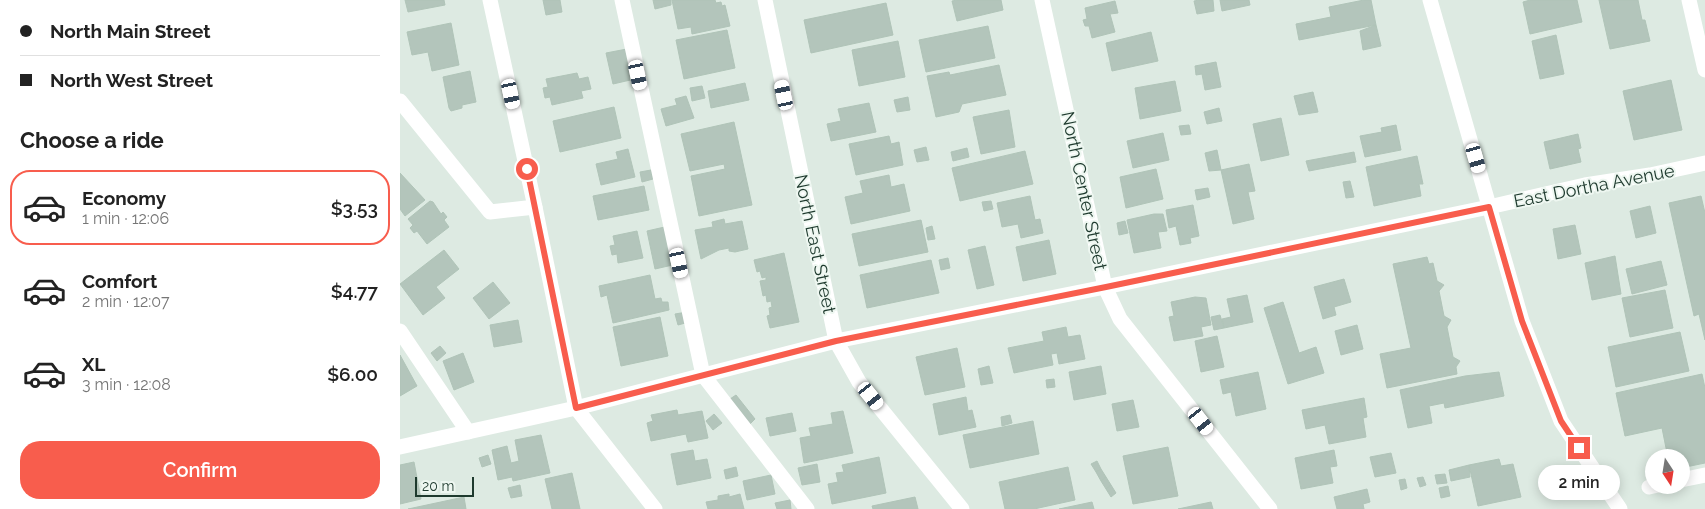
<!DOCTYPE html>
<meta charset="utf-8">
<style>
:root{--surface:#fff;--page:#f2f2f2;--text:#222;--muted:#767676;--line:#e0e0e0;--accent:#f85d4d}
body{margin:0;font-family:Raleway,sans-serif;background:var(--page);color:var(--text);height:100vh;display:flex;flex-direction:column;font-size:19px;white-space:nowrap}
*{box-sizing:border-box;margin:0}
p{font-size:16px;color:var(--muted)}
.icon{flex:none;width:28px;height:28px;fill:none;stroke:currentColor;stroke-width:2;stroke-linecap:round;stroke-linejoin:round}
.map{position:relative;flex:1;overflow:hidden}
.drawer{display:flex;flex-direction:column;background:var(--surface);width:400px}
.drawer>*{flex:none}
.top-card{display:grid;align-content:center;height:110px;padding:0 20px;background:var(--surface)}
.needle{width:32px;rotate:168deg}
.fabs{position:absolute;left:1245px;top:449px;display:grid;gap:10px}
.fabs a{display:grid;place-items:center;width:45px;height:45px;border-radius:50%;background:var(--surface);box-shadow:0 2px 12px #0003;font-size:25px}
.scale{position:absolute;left:15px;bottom:12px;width:59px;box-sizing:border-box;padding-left:5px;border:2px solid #1e3a2e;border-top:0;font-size:14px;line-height:18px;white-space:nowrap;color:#1e3a2e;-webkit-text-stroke:4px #eef7f1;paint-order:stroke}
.end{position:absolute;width:22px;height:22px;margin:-11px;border:6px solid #f85d4d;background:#fff;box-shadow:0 0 0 2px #fff}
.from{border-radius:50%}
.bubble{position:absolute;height:35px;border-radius:18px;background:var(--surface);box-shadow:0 2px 12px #0003;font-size:16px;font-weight:600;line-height:35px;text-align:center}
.car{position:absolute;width:15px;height:30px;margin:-15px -8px;border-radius:6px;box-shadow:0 0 4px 1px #0007;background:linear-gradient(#fff 24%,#345 0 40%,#fff 0 76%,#345 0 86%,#fff 0)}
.top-card b{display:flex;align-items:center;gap:18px;height:48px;font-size:19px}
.top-card b+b{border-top:1px solid var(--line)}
.top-card i{width:12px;height:12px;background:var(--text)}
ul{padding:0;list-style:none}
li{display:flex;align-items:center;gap:15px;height:75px;margin:0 10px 8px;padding:0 10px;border:2px solid transparent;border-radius:20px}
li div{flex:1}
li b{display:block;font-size:19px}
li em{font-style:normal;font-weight:600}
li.on{border-color:var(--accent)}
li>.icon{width:45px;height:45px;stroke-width:1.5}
h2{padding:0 20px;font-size:22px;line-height:60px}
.action{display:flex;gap:10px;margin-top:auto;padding:10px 20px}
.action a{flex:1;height:58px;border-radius:20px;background:var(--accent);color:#fff;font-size:20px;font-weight:600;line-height:58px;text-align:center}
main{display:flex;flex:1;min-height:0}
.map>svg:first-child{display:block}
.building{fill:#b3c5bb;stroke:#b0c4b8}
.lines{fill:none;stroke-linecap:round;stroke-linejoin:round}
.minor{stroke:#fff;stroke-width:15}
.route{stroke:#f85d4d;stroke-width:6}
.labels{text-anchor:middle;stroke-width:4;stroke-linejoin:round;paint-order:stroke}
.street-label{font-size:18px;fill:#1e3a2e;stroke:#eef7f1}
</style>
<main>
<section class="drawer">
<div class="top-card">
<b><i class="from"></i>North Main Street</b>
<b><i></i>North West Street</b>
</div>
<h2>Choose a ride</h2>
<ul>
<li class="on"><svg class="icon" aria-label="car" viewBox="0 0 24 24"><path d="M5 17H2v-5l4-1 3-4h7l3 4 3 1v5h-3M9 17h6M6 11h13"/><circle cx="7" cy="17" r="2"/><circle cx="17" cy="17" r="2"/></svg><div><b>Economy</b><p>1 min · 12:06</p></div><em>$3.53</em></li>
<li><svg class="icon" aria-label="car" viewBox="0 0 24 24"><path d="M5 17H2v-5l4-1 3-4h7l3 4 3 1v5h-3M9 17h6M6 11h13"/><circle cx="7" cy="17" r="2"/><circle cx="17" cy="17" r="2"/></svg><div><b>Comfort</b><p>2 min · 12:07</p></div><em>$4.77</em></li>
<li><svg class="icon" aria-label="car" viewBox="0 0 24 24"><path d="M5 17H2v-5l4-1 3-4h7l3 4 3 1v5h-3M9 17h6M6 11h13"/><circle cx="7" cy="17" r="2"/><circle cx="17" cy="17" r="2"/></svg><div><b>XL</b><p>3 min · 12:08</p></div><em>$6.00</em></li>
</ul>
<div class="action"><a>Confirm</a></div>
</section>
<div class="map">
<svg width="1305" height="509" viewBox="0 0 1305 509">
<rect width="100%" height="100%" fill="#ddeae2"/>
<g class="building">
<polygon points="5,0 44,0 45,5 8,12"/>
<polygon points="143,0 160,0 162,12 146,15"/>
<polygon points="253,0 271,0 271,5 255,9"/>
<polygon points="272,0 315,0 316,3 321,2 322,6 325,5 330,26 292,34 291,27 278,29"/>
<polygon points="557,0 601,0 603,10 557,21 552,1"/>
<polygon points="799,0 813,0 814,11 797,14 794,1"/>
<polygon points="820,0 849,0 850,5 822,11"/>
<polygon points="964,0 971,0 976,25 899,40 896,24 931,17 929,7"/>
<polygon points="1130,0 1177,0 1182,22 1130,34 1123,2"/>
<polygon points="1199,0 1238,0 1242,20 1245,20 1250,41 1210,49"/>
<polygon points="715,1 718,13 710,14 715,32 692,38 689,26 685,26 683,20 687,19 685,8"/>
<polygon points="486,3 493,35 411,53 404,20"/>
<polygon points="51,23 59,65 32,71 28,52 12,55 7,32"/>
<polygon points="976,25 981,46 963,50 960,31"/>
<polygon points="588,26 595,58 526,72 519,40"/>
<polygon points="327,30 335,68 284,79 276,40"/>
<polygon points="751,32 758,61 712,71 706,43"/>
<polygon points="1156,35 1164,74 1140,79 1132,41"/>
<polygon points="498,41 505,77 459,86 452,50"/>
<polygon points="232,48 239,78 213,84 206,53"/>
<polygon points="816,62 821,87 805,90 802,74 796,75 795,66"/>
<polygon points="599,65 606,95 562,104 559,112 536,117 527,76 549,72 550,75"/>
<polygon points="70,71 76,102 62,105 62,108 51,111 49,108 43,77"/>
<polygon points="177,73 179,79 188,77 191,89 181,91 183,98 152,105 150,97 145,98 143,88 148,87 146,79"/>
<polygon points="1271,80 1282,130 1234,140 1223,91"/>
<polygon points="775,81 781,111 740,119 735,88"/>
<polygon points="345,83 349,100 311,108 308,91"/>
<polygon points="302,86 305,98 292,101 290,88"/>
<polygon points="913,92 918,112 899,115 894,96"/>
<polygon points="286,96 294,118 266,126 261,109 277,105 275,99"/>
<polygon points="508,97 510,110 497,112 494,100"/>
<polygon points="469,103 476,132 431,141 427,124 441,121 438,109"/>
<polygon points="214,107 221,138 160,152 153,121"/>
<polygon points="819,108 822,121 807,124 804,112"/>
<polygon points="609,110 615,147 581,154 573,117"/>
<polygon points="881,118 889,155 861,161 853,124"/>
<polygon points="334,122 352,205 299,216 291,176 325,169 324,164 290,171 281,134"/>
<polygon points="789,125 791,134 781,135 779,126"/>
<polygon points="996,125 1001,150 965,157 960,136 982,132 981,128"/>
<polygon points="763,133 769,160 733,168 727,141"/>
<polygon points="1178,134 1181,148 1178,149 1181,162 1150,169 1144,142"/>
<polygon points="489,136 491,144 499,142 503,165 456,175 449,144"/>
<polygon points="526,147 529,160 517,162 514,150"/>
<polygon points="567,148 569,157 553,161 551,152"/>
<polygon points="228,149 235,177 201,185 196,164 218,159 216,152"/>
<polygon points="817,150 821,170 809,171 805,153"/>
<polygon points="625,151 633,184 560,201 552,168"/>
<polygon points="954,152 956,162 909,171 906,161"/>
<polygon points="1017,156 1023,184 1019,184 1021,196 974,206 966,167"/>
<polygon points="849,164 855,191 848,192 854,219 833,224 821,170"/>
<polygon points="756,169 763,199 726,208 720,177"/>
<polygon points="251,170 253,179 242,182 240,172"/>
<polygon points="0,173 25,200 5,216 0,209"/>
<polygon points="489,175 491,187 504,184 510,211 451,224 445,197 463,193 460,181"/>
<polygon points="950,181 954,197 946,198 943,182"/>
<polygon points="244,186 249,210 198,220 193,196"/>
<polygon points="808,188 810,197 797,200 795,190"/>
<polygon points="630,196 635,220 640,219 643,233 621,238 618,224 602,227 597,203"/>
<polygon points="1301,196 1305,213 1305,340 1299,314 1294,316 1269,203"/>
<polygon points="30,201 33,202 41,214 43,212 47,217 44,220 49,227 27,244 17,231 14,233 10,228 13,225 8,219"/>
<polygon points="591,201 593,209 584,211 582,202"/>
<polygon points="793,205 799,236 790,238 791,243 780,245 776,226 769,228 766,210"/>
<polygon points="1250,206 1256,233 1236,238 1230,211"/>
<polygon points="754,214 763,214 767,231 758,232 761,248 734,253 727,220"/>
<polygon points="324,219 325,224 342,221 348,249 335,252 329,251 329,248 319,250 301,259 295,230 313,227 312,222"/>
<polygon points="521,220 528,252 459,266 452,234"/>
<polygon points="725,221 728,233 719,235 717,223"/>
<polygon points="1175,225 1181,254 1158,259 1153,229"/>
<polygon points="269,226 277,264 255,269 247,231"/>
<polygon points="532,226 535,239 528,240 526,228"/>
<polygon points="237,231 243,258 218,263 217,254 212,255 210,246 215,245 213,236"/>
<polygon points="649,240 656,274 623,281 616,247"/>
<polygon points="585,246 594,285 577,289 568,250"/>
<polygon points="44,250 59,269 36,287 45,298 23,315 0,284"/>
<polygon points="384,253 399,322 370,328 367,316 370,315 369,308 372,307 371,301 367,302 366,295 363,296 360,281 366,280 366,277 362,278 360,271 357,272 354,260"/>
<polygon points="1215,256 1221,294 1192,300 1185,263"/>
<polygon points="1027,257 1029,264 1033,263 1037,281 1044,285 1039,291 1044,316 1051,320 1047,327 1053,357 1060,361 1056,367 1057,374 987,388 980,354 1011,348 993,264"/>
<polygon points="548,258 550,268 541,270 539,260"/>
<polygon points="531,260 539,293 467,308 460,275"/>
<polygon points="1261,261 1267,285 1232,294 1226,269"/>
<polygon points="250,275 255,299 261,298 262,302 268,302 269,310 213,323 207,295 201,297 199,286"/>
<polygon points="944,279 951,302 934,307 936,315 923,319 914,287"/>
<polygon points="93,282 110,303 89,319 73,298"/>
<polygon points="1265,290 1273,328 1230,337 1222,298"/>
<polygon points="847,295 853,322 824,328 822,319 831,317 827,299"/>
<polygon points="795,297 806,298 811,325 801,327 803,336 774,341 769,317 774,316 771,302"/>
<polygon points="883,302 899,353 916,347 924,373 888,384 864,308"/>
<polygon points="287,312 289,322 278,325 275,314"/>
<polygon points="820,315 824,328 814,330 811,317"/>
<polygon points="260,317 268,356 221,366 213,327"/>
<polygon points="118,320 122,342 94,347 90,325"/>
<polygon points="957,325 963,349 941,355 935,331"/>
<polygon points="666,327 668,337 680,335 685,359 659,364 657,353 651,354 653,365 614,373 608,348 644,341 642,332"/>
<polygon points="1280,332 1289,371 1216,387 1208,347"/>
<polygon points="817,336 824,367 801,372 795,341"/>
<polygon points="40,346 46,353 37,361 31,353"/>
<polygon points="557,348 565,387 525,395 516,357"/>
<polygon points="63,353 74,382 54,390 43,361"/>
<polygon points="0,355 17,386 0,396"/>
<polygon points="589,366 593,383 581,385 578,369"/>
<polygon points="701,366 706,394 674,400 669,372"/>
<polygon points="858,372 866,409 836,416 831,392 823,394 820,380"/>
<polygon points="1099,372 1104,396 1045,408 1044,403 1029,406 1032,423 1008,428 1000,390 1065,376"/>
<polygon points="1302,374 1305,388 1305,463 1281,468 1281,458 1268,458 1262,428 1225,436 1216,393"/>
<polygon points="654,379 655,387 647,388 646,380"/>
<polygon points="336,395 355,419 350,424 330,399"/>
<polygon points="566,397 568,411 572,410 576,427 539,435 533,404"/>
<polygon points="964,398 967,417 963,418 966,437 929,444 925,425 906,429 902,410"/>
<polygon points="733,400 739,427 717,431 712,404"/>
<polygon points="277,410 278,415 302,411 308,438 288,442 286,434 251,441 247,423 253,421 251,415"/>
<polygon points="443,411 453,453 404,463 400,438 411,436 409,428 433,424 431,413"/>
<polygon points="392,413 396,431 370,436 366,418"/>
<polygon points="314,414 322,423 313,430 306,421"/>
<polygon points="610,415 612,423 602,426 601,417"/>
<polygon points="633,421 639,454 570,468 563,435"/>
<polygon points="141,435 150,473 113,481 112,477 98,480 92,450 107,446 111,463 119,461 115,440"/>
<polygon points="768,447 778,496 733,504 723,456"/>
<polygon points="293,450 295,461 307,459 311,478 277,485 271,454"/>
<polygon points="934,450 937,466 930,467 933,483 901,489 895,458"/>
<polygon points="991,453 996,473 975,477 970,457"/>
<polygon points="88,455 91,464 82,467 79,458"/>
<polygon points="479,457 486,493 432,504 428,484 438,482 436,473 444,472 442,465"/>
<polygon points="1099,459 1101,466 1113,464 1121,497 1078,506 1069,465"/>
<polygon points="697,461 701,469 696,472 691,464"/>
<polygon points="14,462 21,499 0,504 0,465"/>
<polygon points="417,464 420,482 402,485 398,468"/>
<polygon points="1069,465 1070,477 1051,481 1049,470"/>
<polygon points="336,467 338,476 326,479 324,470"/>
<polygon points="668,467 675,500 634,509 605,509 599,482"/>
<polygon points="701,469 706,477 701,481 696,472"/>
<polygon points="172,473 180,509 152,509 145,479"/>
<polygon points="1045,474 1047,483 1037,484 1035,475"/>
<polygon points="371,475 375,494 347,500 343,481"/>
<polygon points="706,477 711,485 706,489 701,481"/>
<polygon points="1023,477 1026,485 1020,487 1017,478"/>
<polygon points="1005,479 1007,488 1001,490 999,480"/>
<polygon points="120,485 122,496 111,498 108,488"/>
<polygon points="711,485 716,493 711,497 706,489"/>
<polygon points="1048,486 1050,496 1041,498 1039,488"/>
<polygon points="967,489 970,502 963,504 964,509 937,509 934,497"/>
<polygon points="329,494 329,497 340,494 344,509 308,509 306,502 318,500 318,496"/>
<polygon points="64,497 66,509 8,509"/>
<polygon points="515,497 518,509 473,509 472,506"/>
<polygon points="390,500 391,509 377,509 375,503"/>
<polygon points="692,502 694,509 659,509"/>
<polygon points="811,502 813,509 778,509"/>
</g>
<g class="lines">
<g class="minor">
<polyline points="90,0 135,207 176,408 255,509"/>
<polyline points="222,0 303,375 407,509"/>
<polyline points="365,0 436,341 459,382 562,509"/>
<polyline points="642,0 705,287 720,319 870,509"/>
<polyline points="1030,0 1122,321 1161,421 1220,509"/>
<polyline points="1289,0 1305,70"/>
<polyline points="0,101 90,212 135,207"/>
<polyline points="0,331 68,432"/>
<polyline points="0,447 176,408 436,341 705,287 1089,207 1185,185 1250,175 1305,163"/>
<polyline points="1281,480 1305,475"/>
<polyline points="1249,487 1258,485"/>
</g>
</g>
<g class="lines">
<polyline class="route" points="127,169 176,408 436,341 706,287 1089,207 1122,321 1161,421 1179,448"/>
</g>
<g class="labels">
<g class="street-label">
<text transform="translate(1194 186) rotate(-11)" y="6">East Dortha Avenue</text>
<text transform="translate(684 191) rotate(78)" y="6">North Center Street</text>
<text transform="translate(415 244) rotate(78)" y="6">North East Street</text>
</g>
</g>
</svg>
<div class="fabs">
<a><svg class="needle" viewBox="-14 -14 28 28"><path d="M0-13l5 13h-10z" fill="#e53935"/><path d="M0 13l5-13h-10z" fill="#767676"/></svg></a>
</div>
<div class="scale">20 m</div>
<i class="end from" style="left:127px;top:169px"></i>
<i class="end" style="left:1179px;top:448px"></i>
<div class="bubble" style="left:1138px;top:465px;width:82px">2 min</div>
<i class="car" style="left:238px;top:75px;rotate:168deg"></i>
<i class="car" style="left:111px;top:94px;rotate:168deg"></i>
<i class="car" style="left:384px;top:95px;rotate:348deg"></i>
<i class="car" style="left:1076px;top:158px;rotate:164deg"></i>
<i class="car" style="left:279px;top:263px;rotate:168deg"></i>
<i class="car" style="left:471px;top:396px;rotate:141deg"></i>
<i class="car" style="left:801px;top:421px;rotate:142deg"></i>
</div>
</main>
